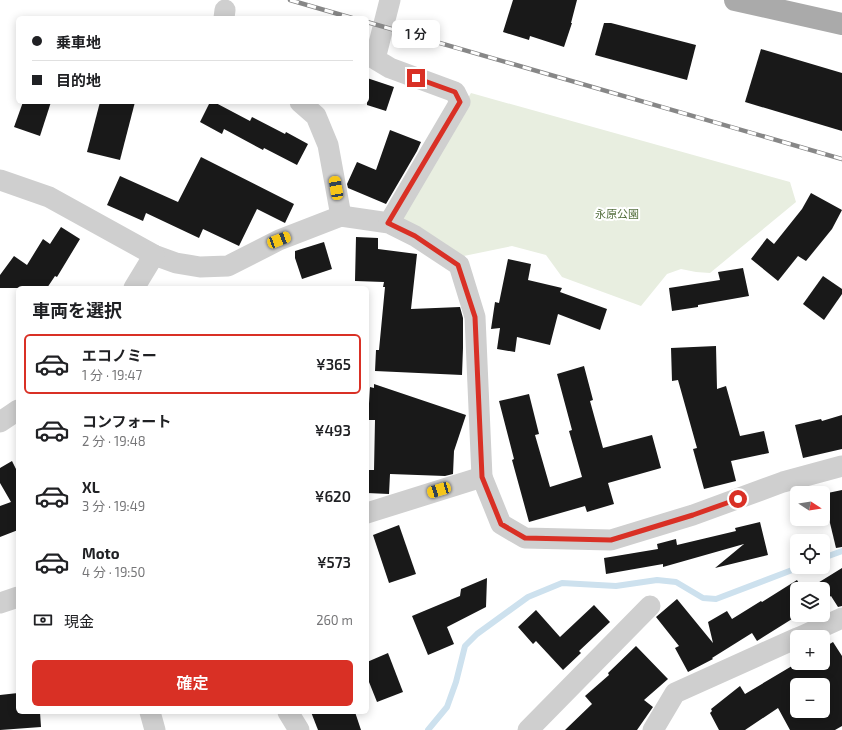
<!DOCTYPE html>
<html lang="ja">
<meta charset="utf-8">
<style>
:root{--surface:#fff;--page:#f6f6f6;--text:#202124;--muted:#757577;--line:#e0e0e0;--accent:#d93025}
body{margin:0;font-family:"Exo 2","Noto Sans JP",sans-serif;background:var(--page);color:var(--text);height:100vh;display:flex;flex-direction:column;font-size:15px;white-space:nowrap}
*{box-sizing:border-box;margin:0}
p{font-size:13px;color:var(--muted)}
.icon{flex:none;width:22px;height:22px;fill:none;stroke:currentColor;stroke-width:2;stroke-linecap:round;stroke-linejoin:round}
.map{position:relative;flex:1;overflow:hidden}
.side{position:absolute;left:16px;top:286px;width:353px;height:428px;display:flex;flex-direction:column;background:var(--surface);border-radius:6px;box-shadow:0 2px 10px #0003}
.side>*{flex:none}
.banner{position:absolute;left:16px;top:16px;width:353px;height:88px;border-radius:6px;box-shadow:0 2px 10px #0003;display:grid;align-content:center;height:88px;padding:0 16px;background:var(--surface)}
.needle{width:26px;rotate:102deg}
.buttons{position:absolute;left:790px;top:486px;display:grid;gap:8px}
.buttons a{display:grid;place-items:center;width:40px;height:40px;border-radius:6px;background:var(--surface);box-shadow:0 2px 10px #0003;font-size:20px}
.end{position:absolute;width:18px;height:18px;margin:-9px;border:5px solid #d93025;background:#fff;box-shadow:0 0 0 2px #fff}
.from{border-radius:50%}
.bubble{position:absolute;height:28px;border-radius:6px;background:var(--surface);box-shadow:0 2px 10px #0003;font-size:13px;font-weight:600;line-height:28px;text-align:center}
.car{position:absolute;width:12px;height:24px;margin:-12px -6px;border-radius:5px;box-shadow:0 0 3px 1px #0007;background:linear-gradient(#f5c518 24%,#345 0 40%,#f5c518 0 76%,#345 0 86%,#f5c518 0)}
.banner b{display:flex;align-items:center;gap:14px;height:38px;font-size:15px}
.banner b+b{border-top:1px solid var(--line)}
.banner i{width:10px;height:10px;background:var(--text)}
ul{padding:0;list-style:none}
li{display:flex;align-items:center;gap:12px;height:60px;margin:0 8px 6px;padding:0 8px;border:2px solid transparent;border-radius:6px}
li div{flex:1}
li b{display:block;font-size:15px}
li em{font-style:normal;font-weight:600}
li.current{border-color:var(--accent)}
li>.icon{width:36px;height:36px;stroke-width:1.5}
h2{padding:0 16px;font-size:18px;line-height:48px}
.pay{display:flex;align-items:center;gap:10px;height:44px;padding:0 16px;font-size:15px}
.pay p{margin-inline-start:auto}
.cta{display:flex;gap:8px;margin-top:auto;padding:8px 16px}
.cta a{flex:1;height:46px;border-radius:6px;background:var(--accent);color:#fff;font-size:16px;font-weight:600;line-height:46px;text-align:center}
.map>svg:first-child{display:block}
.green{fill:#e8eee0}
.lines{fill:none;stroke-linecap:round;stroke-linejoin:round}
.stream{stroke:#cde1ee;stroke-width:6}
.building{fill:#191919;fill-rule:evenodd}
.minor{stroke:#cfcfcf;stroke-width:21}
.major{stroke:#aaa;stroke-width:22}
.rail-casing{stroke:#878787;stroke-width:4.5}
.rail{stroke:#fff;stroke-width:3;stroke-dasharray:9;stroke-linecap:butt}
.route{stroke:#d93025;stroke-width:5}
.labels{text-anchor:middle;stroke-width:4;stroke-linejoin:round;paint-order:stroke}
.park-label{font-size:11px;fill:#546f3e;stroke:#fff}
</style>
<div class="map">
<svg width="842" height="730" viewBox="0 0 842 730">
<rect width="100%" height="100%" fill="#fff"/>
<polygon class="green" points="471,93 790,182 796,202 710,273 696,272 681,269 667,274 641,306 562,277 546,255 512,246 459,257 395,222"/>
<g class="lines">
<g class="stream">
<polyline points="823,558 842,551"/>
<polyline points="428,730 447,707 456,682 465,646 477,634 528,597 562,583 616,586 657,580 676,582 703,598 716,599 800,567"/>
</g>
</g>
<g class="building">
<polygon points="513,0 577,0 571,23 572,23 564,47 530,36 529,40 503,32"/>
<polygon points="604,23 611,23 696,45 687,80 595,55"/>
<polygon points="761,49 842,73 842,131 745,102"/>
<polygon points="367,78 394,87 386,111 367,105"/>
<polygon points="23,102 51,102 40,136 14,127"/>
<polygon points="100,102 135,102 120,160 87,152"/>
<polygon points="210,102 214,102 250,121 252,117 285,134 286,132 308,144 297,165 264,148 263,150 224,129 222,134 200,122"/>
<polygon points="390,130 421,142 417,151 386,204 348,188 347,184 357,162 376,170"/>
<polygon points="201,157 294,204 285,223 257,209 239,246 203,229 199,238 146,213 143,221 107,205 120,176 178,202"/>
<polygon points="811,193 842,210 832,229 806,261 798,256 778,281 751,259 767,238 774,244 802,209"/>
<polygon points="61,227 80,239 57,277 55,276 47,288 0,288 0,275 14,256 27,265 43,239 50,244"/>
<polygon points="356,237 378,238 378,249 417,254 411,309 460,307 463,318 463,348 462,375 375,371 376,350 379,350 385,287 383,287 384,282 355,281"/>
<polygon points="324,242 332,269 302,279 295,258 295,251"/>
<polygon points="508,259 531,264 528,280 562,288 560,292 607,309 600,330 558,314 550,345 517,337 515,352 497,349 500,328 491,329 495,302 499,303"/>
<polygon points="743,268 749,296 698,305 698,307 672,311 669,288 720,280 718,272"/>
<polygon points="823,276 842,289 842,294 824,320 803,304"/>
<polygon points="716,346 717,389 726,386 740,436 764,431 769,453 731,461 736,481 704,489 693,449 697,448 678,380 672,381 671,348"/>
<polygon points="584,366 593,400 590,401 603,448 652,435 661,468 608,483 614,504 587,512 585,506 529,522 512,460 514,459 499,401 529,394 539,434 535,435 550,487 582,477 569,431 572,430 557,374"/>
<polygon points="374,384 466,415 454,451 453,474 445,476 390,474 389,494 367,493 367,470 374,470 375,420 368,420 370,387 374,388"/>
<polygon points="842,415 842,449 803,458 795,425 821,419 822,421"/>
<polygon points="12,461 18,473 18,530 0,537 0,506 11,502 0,483 0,468"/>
<polygon points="842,490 842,547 836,548 823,494"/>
<polygon points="760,522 768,555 715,568 744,544 663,567 663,564 606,574 604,558 658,549 657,544 676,539 677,545 736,531 735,528"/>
<polygon points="399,525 416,574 389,583 373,535"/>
<polygon points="842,568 842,606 838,607 831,596 823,601 823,589 808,589"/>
<polygon points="487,578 486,607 447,627 454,644 428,655 412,616 460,596 461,589"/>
<polygon points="797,580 802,589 797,589 797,615 801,615 793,620 792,619 757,641 752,633 712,658 713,659 688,672 675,648 679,646 656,617 677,599 713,643 708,622 727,611 732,619 761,601 762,602"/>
<polygon points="594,605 610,622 579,651 581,653 563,670 536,641 533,644 518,627 536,610 560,637"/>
<path d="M833 642 842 656V726L835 730H790L778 708 745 730H719L710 713 712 711 711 709 740 686 745 694 797 663H823V648ZM797 685H823V711H797Z"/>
<polygon points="636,646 668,679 644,700 653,707 637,730 565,730 592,704 585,696 609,675 608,673"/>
<polygon points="388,653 403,692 377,702 367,677 367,662"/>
<polygon points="18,693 18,712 40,712 41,727 0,730 0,695"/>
<polygon points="311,712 355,712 361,730 318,730"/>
</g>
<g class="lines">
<g class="minor">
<polyline points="224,18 225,10"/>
<polyline points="300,102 316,116 328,145 341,216"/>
<polyline points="0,180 49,197 154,255 176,263 200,267 228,266 279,240 341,216 389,223 415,236 459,265 475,317 482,477 501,524 525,538 611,540 693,515 783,482 842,466"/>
<polyline points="389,223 460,102 455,92 390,68 375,59 390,0"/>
<polyline points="134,288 154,255"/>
<polyline points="0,422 18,410"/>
<polyline points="367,513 482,477"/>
<polyline points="0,603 18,597"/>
<polyline points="800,637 842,618"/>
<polyline points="150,712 155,730"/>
<polyline points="288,712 299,730"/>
<polyline points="528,730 650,606"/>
<polyline points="653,730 675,693 797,638"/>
</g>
<polyline class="major" points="735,0 842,24"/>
<g class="rail-casing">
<g id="rail">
<polyline points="290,0 352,18"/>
<polyline points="367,22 842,159"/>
</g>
</g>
<use href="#rail" class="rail"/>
</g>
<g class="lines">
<polyline class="route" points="416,78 455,92 460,102 388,223 415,236 458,265 475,317 482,477 501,524 525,538 611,540 693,515 738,499"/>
</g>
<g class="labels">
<g class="park-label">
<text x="617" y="218">永原公園</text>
</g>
</g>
</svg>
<div class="buttons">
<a><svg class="needle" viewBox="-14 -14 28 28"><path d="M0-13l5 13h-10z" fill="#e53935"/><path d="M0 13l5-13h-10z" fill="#757577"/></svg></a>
<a><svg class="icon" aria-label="locate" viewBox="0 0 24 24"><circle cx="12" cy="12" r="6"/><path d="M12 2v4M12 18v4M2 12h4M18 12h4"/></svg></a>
<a><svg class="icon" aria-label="layers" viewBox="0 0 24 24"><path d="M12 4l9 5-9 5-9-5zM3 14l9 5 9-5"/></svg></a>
<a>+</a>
<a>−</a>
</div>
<i class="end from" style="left:738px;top:499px"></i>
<i class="end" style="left:416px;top:78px"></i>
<div class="bubble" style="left:392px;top:20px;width:48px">1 分</div>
<i class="car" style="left:336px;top:188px;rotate:350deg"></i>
<i class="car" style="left:279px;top:240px;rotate:69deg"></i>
<i class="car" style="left:439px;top:490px;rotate:253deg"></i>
<div class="banner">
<b><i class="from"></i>乗車地</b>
<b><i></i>目的地</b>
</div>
<section class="side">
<h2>車両を選択</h2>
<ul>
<li class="current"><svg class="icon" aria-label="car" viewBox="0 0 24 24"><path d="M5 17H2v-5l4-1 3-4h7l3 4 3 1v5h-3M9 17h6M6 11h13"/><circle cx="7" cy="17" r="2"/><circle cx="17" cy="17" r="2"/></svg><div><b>エコノミー</b><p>1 分 · 19:47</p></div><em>¥365</em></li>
<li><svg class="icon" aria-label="car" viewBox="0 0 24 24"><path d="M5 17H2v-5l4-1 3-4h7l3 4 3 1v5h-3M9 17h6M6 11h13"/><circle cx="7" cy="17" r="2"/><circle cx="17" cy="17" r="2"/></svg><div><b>コンフォート</b><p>2 分 · 19:48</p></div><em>¥493</em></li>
<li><svg class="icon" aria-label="car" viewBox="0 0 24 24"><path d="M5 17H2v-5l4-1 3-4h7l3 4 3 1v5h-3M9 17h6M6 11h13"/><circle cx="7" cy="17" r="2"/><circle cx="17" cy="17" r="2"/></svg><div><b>XL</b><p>3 分 · 19:49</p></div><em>¥620</em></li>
<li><svg class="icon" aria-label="car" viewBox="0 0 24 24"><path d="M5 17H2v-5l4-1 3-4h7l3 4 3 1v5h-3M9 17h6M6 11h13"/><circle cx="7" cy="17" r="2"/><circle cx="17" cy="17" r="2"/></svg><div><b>Moto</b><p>4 分 · 19:50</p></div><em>¥573</em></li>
</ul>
<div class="pay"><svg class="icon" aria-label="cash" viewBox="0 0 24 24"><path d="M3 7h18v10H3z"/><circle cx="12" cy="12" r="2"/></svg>現金<p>260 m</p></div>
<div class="cta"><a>確定</a></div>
</section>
</div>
